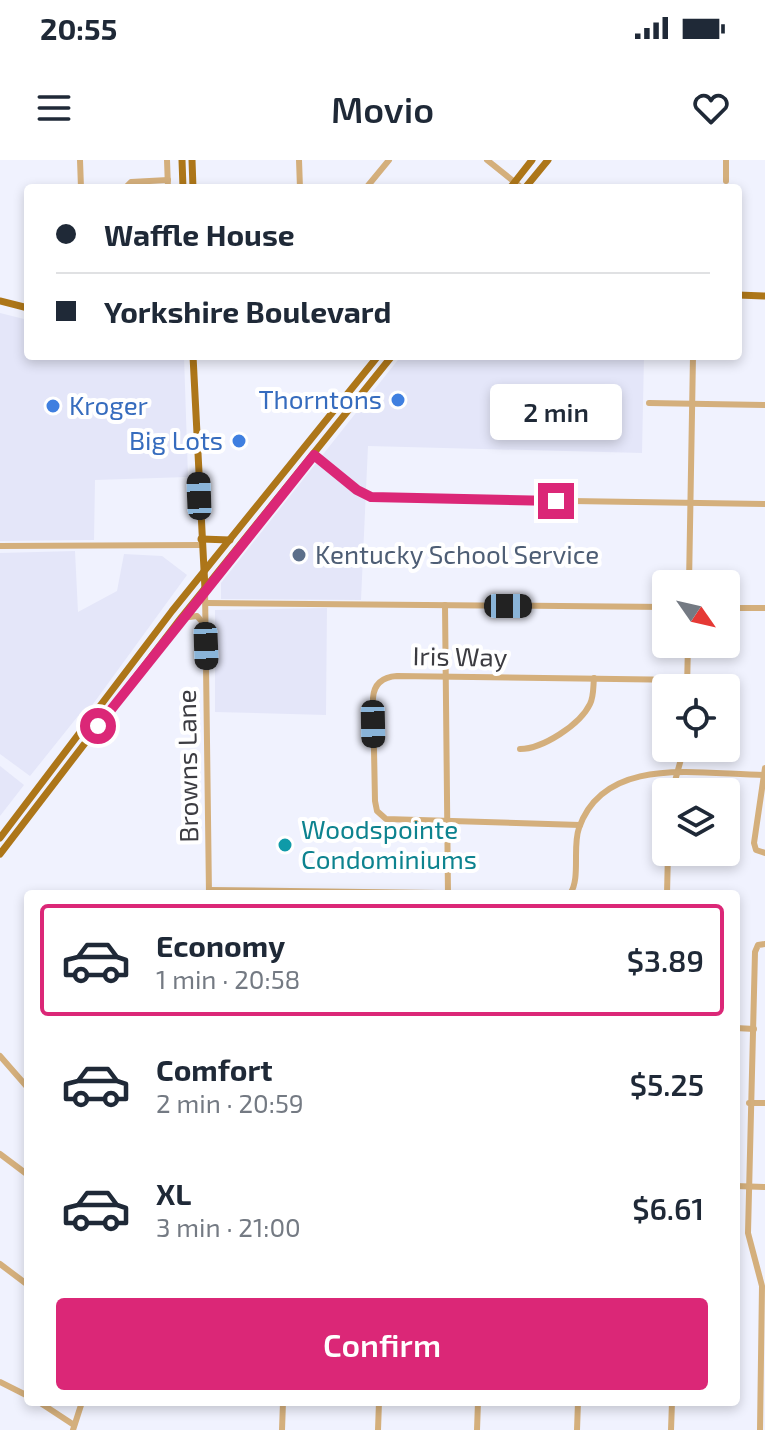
<!DOCTYPE html>
<meta charset="utf-8">
<style>
:root{--surface:#fff;--page:#f2f2f3;--text:#1f2937;--muted:#747a83;--line:#e0e1e3;--accent:#db2777}
body{margin:0;font-family:"Exo 2",sans-serif;background:var(--page);color:var(--text);height:100vh;display:flex;flex-direction:column;font-size:30px;white-space:nowrap}
*{box-sizing:border-box;margin:0}
p{font-size:26px;color:var(--muted)}
.icon{flex:none;width:44px;height:44px;fill:none;stroke:currentColor;stroke-width:2;stroke-linecap:round;stroke-linejoin:round}
.map{position:relative;flex:1;overflow:hidden}
.drawer{position:absolute;left:24px;top:730px;width:716px;height:516px;display:flex;flex-direction:column;background:var(--surface);border-radius:8px;box-shadow:0 4px 12px #0003}
.drawer>*{flex:none}
.top-card{position:absolute;left:24px;top:24px;width:718px;height:176px;border-radius:8px;box-shadow:0 4px 12px #0003;display:grid;align-content:center;height:176px;padding:0 32px;background:var(--surface)}
.needle{width:52px;rotate:124deg}
.buttons{position:absolute;left:652px;top:410px;display:grid;gap:16px}
.buttons a{display:grid;place-items:center;width:88px;height:88px;border-radius:8px;background:var(--surface);box-shadow:0 4px 12px #0003;font-size:40px}
.end{position:absolute;width:36px;height:36px;margin:-18px;border:10px solid #db2777;background:#fff;box-shadow:0 0 0 4px #fff}
.from{border-radius:50%}
.bubble{position:absolute;height:56px;border-radius:8px;background:var(--surface);box-shadow:0 4px 12px #0003;font-size:26px;font-weight:600;line-height:56px;text-align:center}
.car{position:absolute;width:24px;height:48px;margin:-24px -12px;border-radius:10px;box-shadow:0 0 6px 2px #0007;background:linear-gradient(#222 24%,#8ab4d8 0 40%,#222 0 76%,#8ab4d8 0 86%,#222 0)}
.top-card b{display:flex;align-items:center;gap:28px;height:76px;font-size:30px}
.top-card b+b{border-top:2px solid var(--line)}
.top-card i{width:20px;height:20px;background:var(--text)}
ul{padding:14px 0 0;list-style:none}
li{display:flex;align-items:center;gap:24px;height:112px;margin:0 16px 12px;padding:0 16px;border:4px solid transparent;border-radius:8px}
li div{flex:1}
li b{display:block;font-size:30px}
li em{font-style:normal;font-weight:600}
li.on{border-color:var(--accent)}
li>.icon{width:72px;height:72px;stroke-width:1.5}
.cta{display:flex;gap:16px;margin-top:auto;padding:16px 32px}
.cta a{flex:1;height:92px;border-radius:8px;background:var(--accent);color:#fff;font-size:32px;font-weight:600;line-height:92px;text-align:center}
.status{display:flex;justify-content:space-between;align-items:center;height:56px;padding:0 40px;background:var(--surface);direction:ltr}
.status svg{height:22px;fill:currentColor}
header{display:flex;justify-content:space-between;align-items:center;height:104px;padding:0 32px;background:var(--surface);font-size:36px;font-weight:600}
.map>svg:first-child{display:block}
.built{fill:#e4e6f9}
.lines{fill:none;stroke-linecap:round;stroke-linejoin:round}
.minor{stroke:#d4af7c;stroke-width:6}
.major{stroke:#ad7619;stroke-width:7}
.route{stroke:#db2777;stroke-width:10}
.shop-dot{fill:#3f7fe0;stroke:#fff;stroke-width:3}
.service-dot{fill:#5c6f8a;stroke:#fff;stroke-width:3}
.culture-dot{fill:#0f9aa8;stroke:#fff;stroke-width:3}
.labels{text-anchor:middle;stroke-width:8;stroke-linejoin:round;paint-order:stroke}
.shop-label{font-size:26px;fill:#366cbe;stroke:#fff;text-anchor:end}
.service-label{font-size:26px;fill:#4e5e75;stroke:#fff;text-anchor:start}
.street-label{font-size:26px;fill:#3c3c41;stroke:#fff}
.culture-label{font-size:26px;fill:#0d838f;stroke:#fff;text-anchor:start}
</style>
<div class="status"><b>20:55</b><svg viewBox="0 0 49 12"><path d="M0 12V9h3v3zM5 12V6h3v6zM10 12V3h3v9zM15 12V0h3v12zM26 1h20v11H26zM47 4h2v5h-2z"/></svg></div>
<header><svg class="icon" aria-label="menu" viewBox="0 0 24 24"><path d="M4 6h16M4 12h16M4 18h16"/></svg>Movio<svg class="icon" aria-label="heart" viewBox="0 0 24 24"><path d="M12 20l-8-8c-3-5 5-10 8-4 3-6 11-1 8 4z"/></svg></header>
<div class="map">
<svg width="765" height="1270" viewBox="0 0 765 1270">
<rect width="100%" height="100%" fill="#f0f2fe"/>
<g class="built">
<polygon points="0,153 28,160 28,196 184,196 188,317 95,320 94,380 0,381"/>
<polygon points="401,196 644,196 642,293 368,286 361,440 221,439 221,423"/>
<polygon points="75,391 78,452 117,431 124,394 162,396 187,415 85,555 78,556 30,616 0,594 0,393"/>
<polygon points="327,448 326,555 215,552 215,450"/>
<polygon points="0,606 24,625 0,656"/>
</g>
<g class="lines">
<g class="minor">
<polyline points="80,0 81,28"/>
<polyline points="167,0 168,28"/>
<polyline points="299,0 300,28"/>
<polyline points="487,0 522,28"/>
<polyline points="726,0 726,21"/>
<polyline points="125,28 131,22 168,20"/>
<polyline points="366,28 389,0"/>
<polyline points="649,243 765,245"/>
<polyline points="314,295 357,330 378,338 765,344"/>
<polyline points="0,386 201,385"/>
<polyline points="689,424 693,196"/>
<polyline points="205,429 209,734"/>
<polyline points="207,443 666,447"/>
<polyline points="445,445 448,734"/>
<polyline points="726,448 765,448"/>
<polyline points="181,458 197,456 205,465"/>
<polyline points="687,528 688,484"/>
<path d="M520 589C542 589 580 565 590 544 594 536 593 527 594 518"/>
<polyline points="765,608 754,683 756,690 765,693"/>
<polyline points="672,632 684,588"/>
<path d="M580 665 386 659 377 651 375 641 373 538C374 523 383 517 397 516L687 520"/>
<polyline points="209,730 514,734"/>
<path d="M570 734C581 718 572 687 579 668 605 593 703 615 765 615"/>
<polyline points="667,734 668,692"/>
<polyline points="736,868 754,869"/>
<polyline points="0,896 28,928"/>
<polyline points="749,943 765,943"/>
<polyline points="0,994 28,1015"/>
<polyline points="736,1026 765,1027"/>
<polyline points="0,1104 28,1125"/>
<polyline points="0,1222 28,1236"/>
<polyline points="39,1242 74,1265"/>
<polyline points="73,1270 82,1242"/>
<polyline points="282,1270 283,1242"/>
<polyline points="378,1270 379,1242"/>
<polyline points="477,1270 478,1242"/>
<polyline points="577,1270 578,1242"/>
<polyline points="671,1270 672,1242"/>
<polyline points="760,1270 762,1126 748,1073 755,792 758,785 765,784"/>
</g>
<g class="major">
<polyline points="182,0 183,28"/>
<polyline points="192,0 193,28"/>
<polyline points="510,28 532,0"/>
<polyline points="525,28 548,0"/>
<polyline points="738,135 765,136"/>
<polyline points="0,141 28,148"/>
<polyline points="193,196 205,429"/>
<polyline points="201,379 230,380"/>
<polyline points="0,678 172,451 378,196"/>
<polyline points="0,694 181,458 392,196"/>
</g>
</g>
<g class="lines">
<polyline class="route" points="98,566 314,295 357,330 371,337 556,341"/>
</g>
<g class="shop-dot">
<circle cx="398" cy="240" r="8"/>
<circle cx="53" cy="246" r="8"/>
<circle cx="239" cy="281" r="8"/>
</g>
<circle class="service-dot" cx="299" cy="395" r="8"/>
<circle class="culture-dot" cx="285" cy="685" r="8"/>
<g class="labels">
<g class="shop-label">
<text x="382" y="249">Thorntons</text>
<text x="69" y="255" text-anchor="start">Kroger</text>
<text x="223" y="290">Big Lots</text>
</g>
<g class="service-label">
<text x="315" y="404">Kentucky School Service</text>
</g>
<g class="street-label">
<text transform="translate(460 497) rotate(1)" y="9">Iris Way</text>
<text transform="translate(188 606) rotate(-91)" y="9">Browns Lane</text>
</g>
<g class="culture-label">
<text x="301" y="679">Woodspointe<tspan x="301" dy="30">Condominiums</tspan></text>
</g>
</g>
</svg>
<div class="buttons">
<a><svg class="needle" viewBox="-14 -14 28 28"><path d="M0-13l5 13h-10z" fill="#e53935"/><path d="M0 13l5-13h-10z" fill="#747a83"/></svg></a>
<a><svg class="icon" aria-label="locate" viewBox="0 0 24 24"><circle cx="12" cy="12" r="6"/><path d="M12 2v4M12 18v4M2 12h4M18 12h4"/></svg></a>
<a><svg class="icon" aria-label="layers" viewBox="0 0 24 24"><path d="M12 4l9 5-9 5-9-5zM3 14l9 5 9-5"/></svg></a>
</div>
<i class="end from" style="left:98px;top:566px"></i>
<i class="end" style="left:556px;top:341px"></i>
<div class="bubble" style="left:490px;top:224px;width:132px">2 min</div>
<i class="car" style="left:199px;top:336px;rotate:358deg"></i>
<i class="car" style="left:508px;top:446px;rotate:90deg"></i>
<i class="car" style="left:206px;top:486px;rotate:178deg"></i>
<i class="car" style="left:373px;top:564px;rotate:179deg"></i>
<div class="top-card">
<b><i class="from"></i>Waffle House</b>
<b><i></i>Yorkshire Boulevard</b>
</div>
<section class="drawer">
<ul>
<li class="on"><svg class="icon" aria-label="car" viewBox="0 0 24 24"><path d="M5 17H2v-5l4-1 3-4h7l3 4 3 1v5h-3M9 17h6M6 11h13"/><circle cx="7" cy="17" r="2"/><circle cx="17" cy="17" r="2"/></svg><div><b>Economy</b><p>1 min · 20:58</p></div><em>$3.89</em></li>
<li><svg class="icon" aria-label="car" viewBox="0 0 24 24"><path d="M5 17H2v-5l4-1 3-4h7l3 4 3 1v5h-3M9 17h6M6 11h13"/><circle cx="7" cy="17" r="2"/><circle cx="17" cy="17" r="2"/></svg><div><b>Comfort</b><p>2 min · 20:59</p></div><em>$5.25</em></li>
<li><svg class="icon" aria-label="car" viewBox="0 0 24 24"><path d="M5 17H2v-5l4-1 3-4h7l3 4 3 1v5h-3M9 17h6M6 11h13"/><circle cx="7" cy="17" r="2"/><circle cx="17" cy="17" r="2"/></svg><div><b>XL</b><p>3 min · 21:00</p></div><em>$6.61</em></li>
</ul>
<div class="cta"><a>Confirm</a></div>
</section>
</div>
